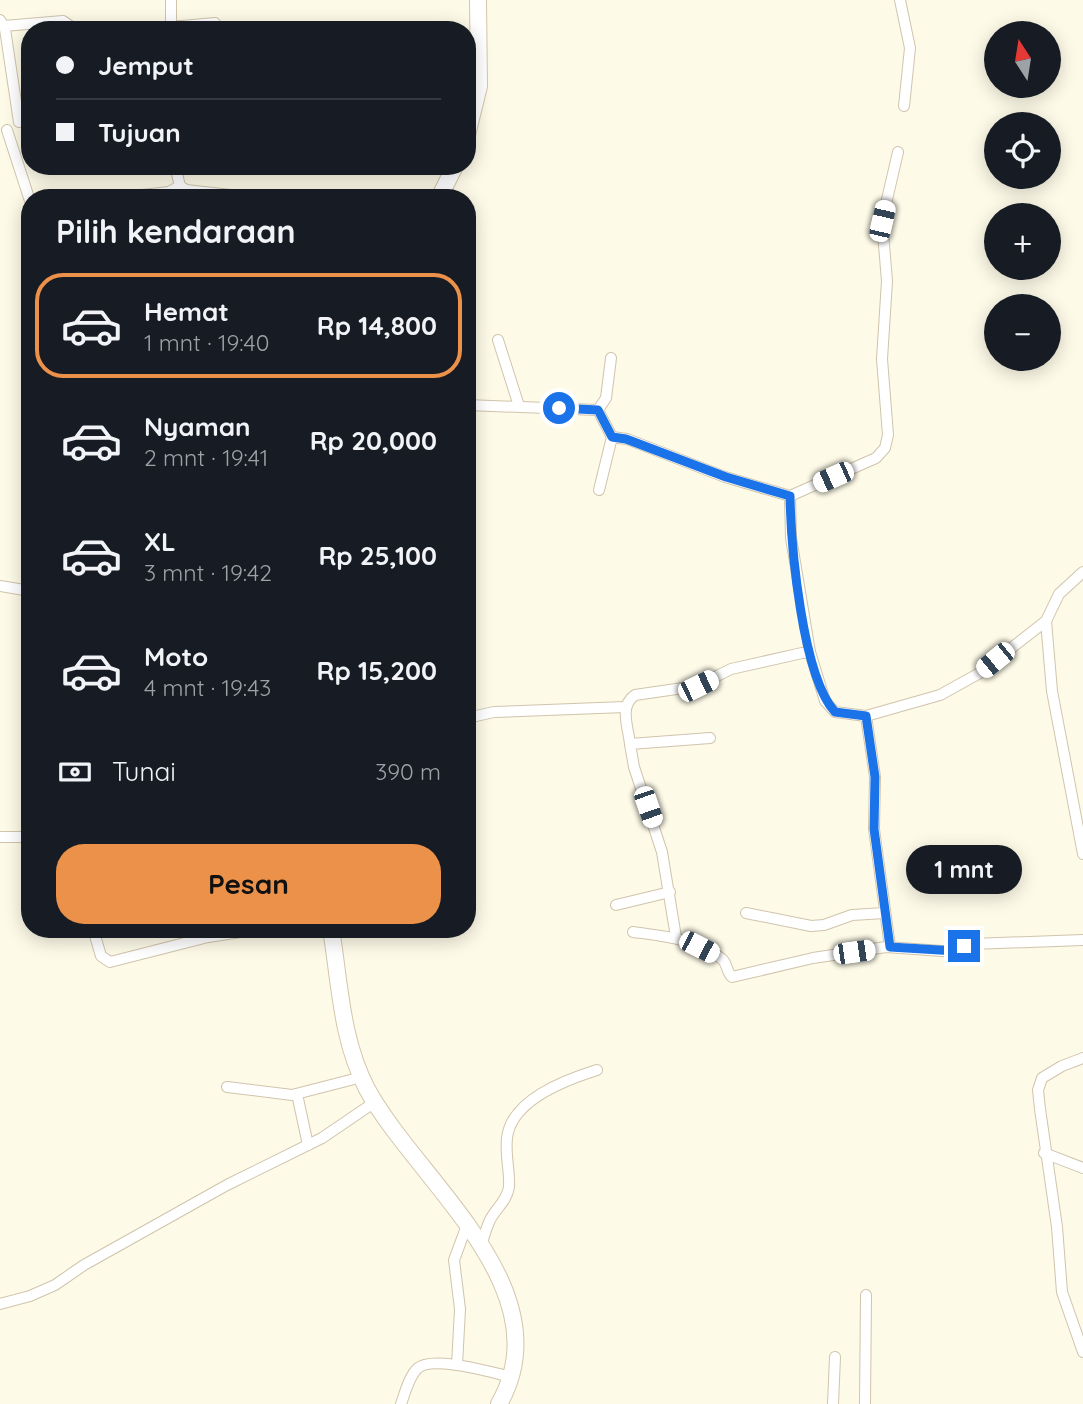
<!DOCTYPE html>
<html lang="id">
<meta charset="utf-8">
<style>
:root{--surface:#171b24;--page:#20242c;--text:#f1f3f6;--muted:#9ea1a6;--line:#363941;--accent:#ec9149}
body{margin:0;font-family:Quicksand,sans-serif;background:var(--page);color:var(--text);height:100vh;display:flex;flex-direction:column;font-size:26px;white-space:nowrap}
*{box-sizing:border-box;margin:0}
p{font-size:23px;color:var(--muted)}
.icon{flex:none;width:38px;height:38px;fill:none;stroke:currentColor;stroke-width:2;stroke-linecap:round;stroke-linejoin:round}
.map{position:relative;flex:1;overflow:hidden}
.side{position:absolute;left:21px;top:189px;width:455px;height:749px;display:flex;flex-direction:column;background:var(--surface);border-radius:28px;box-shadow:0 4px 18px #0003}
.side>*{flex:none}
.top-card{position:absolute;left:21px;top:21px;width:455px;height:154px;border-radius:28px;box-shadow:0 4px 18px #0003;display:grid;align-content:center;height:154px;padding:0 35px;background:var(--surface)}
.needle{width:46px;rotate:348deg}
.buttons{position:absolute;left:984px;top:21px;display:grid;gap:14px}
.buttons a{display:grid;place-items:center;width:77px;height:77px;border-radius:50%;background:var(--surface);box-shadow:0 4px 18px #0003;font-size:35px}
.end{position:absolute;width:32px;height:32px;margin:-16px;border:9px solid #1a73e8;background:#fff;box-shadow:0 0 0 4px #fff}
.from{border-radius:50%}
.bubble{position:absolute;height:49px;border-radius:24px;background:var(--surface);box-shadow:0 4px 18px #0003;font-size:23px;font-weight:800;line-height:49px;text-align:center}
.car{position:absolute;width:21px;height:42px;margin:-21px -10px;border-radius:9px;box-shadow:0 0 5px 2px #0007;background:linear-gradient(#fff 24%,#345 0 40%,#fff 0 76%,#345 0 86%,#fff 0)}
.top-card b{display:flex;align-items:center;gap:24px;height:66px;font-size:26px}
.top-card b+b{border-top:2px solid var(--line)}
.top-card i{width:18px;height:18px;background:var(--text)}
ul{padding:0;list-style:none}
li{display:flex;align-items:center;gap:21px;height:105px;margin:0 14px 10px;padding:0 21px;border:4px solid transparent;border-radius:28px}
li div{flex:1}
li b{display:block;font-size:26px}
li em{font-style:normal;font-weight:800}
li.active{border-color:var(--accent)}
li>.icon{width:63px;height:63px;stroke-width:1.5}
h2{padding:0 35px;font-size:32px;line-height:84px}
.pay{display:flex;align-items:center;gap:18px;height:77px;padding:0 35px;font-size:26px}
.pay p{margin-inline-start:auto}
.button{display:flex;gap:14px;margin-top:auto;padding:14px 35px}
.button a{flex:1;height:80px;border-radius:28px;background:var(--accent);color:#111;font-size:28px;font-weight:800;line-height:80px;text-align:center}
.map>svg:first-child{display:block}
.lines{fill:none;stroke-linecap:round;stroke-linejoin:round}
.street-casing{stroke:#d0c4ac;stroke-width:12}
.secondary-casing{stroke:#d3c6aa;stroke-width:18}
.street{stroke:#fff;stroke-width:10}
.secondary{stroke:#fff;stroke-width:16}
.route{stroke:#1a73e8;stroke-width:9}
</style>
<div class="map">
<svg width="1083" height="1404" viewBox="0 0 1083 1404">
<rect width="100%" height="100%" fill="#fdfae8"/>
<g class="lines">
<g class="street-casing">
<g id="street">
<polyline points="171,0 171,30"/>
<polyline points="900,0 910,48 904,106"/>
<polyline points="0,20 5,29 19,122 30,121"/>
<polyline points="4,26 63,21 76,30"/>
<polyline points="171,27 215,23"/>
<polyline points="7,130 30,201"/>
<polyline points="175,166 180,186 186,190 258,198"/>
<polyline points="116,198 169,192 180,186"/>
<polyline points="498,340 519,406"/>
<polyline points="467,405 598,410 606,398 611,358"/>
<polyline points="598,410 612,437 599,490"/>
<polyline points="612,437 627,439 725,477 790,496"/>
<polyline points="0,586 30,591"/>
<polyline points="1046,621 1052,691 1083,854"/>
<polyline points="810,652 791,538 790,496 876,458 885,448 888,435 882,359 887,281 882,221 898,152"/>
<polyline points="866,716 875,777 874,829 890,947"/>
<polyline points="467,718 494,712 625,707"/>
<path d="M630 744C628 726 619 706 635 695L697 686 731 669 802 653 810 652 825 701 835 712 866 716 940 695 978 674 1046 621 1059 594 1083 572"/>
<polyline points="0,837 30,837"/>
<polyline points="616,905 670,892"/>
<polyline points="746,913 811,926 824,925 852,915 885,913"/>
<polyline points="93,929 101,956 110,962 208,937 260,929"/>
<path d="M633 932C663 936 697 939 722 959 728 964 726 972 732 977L813 958 886 947 956 952 972 944 1083 940"/>
<polyline points="676,937 662,852 634,767 630,744 710,738"/>
<polyline points="1083,1058 1062,1066 1042,1078 1038,1090 1040,1109 1057,1227 1062,1292 1083,1352"/>
<polyline points="227,1087 292,1095 362,1077"/>
<polyline points="297,1094 308,1145"/>
<polyline points="1044,1153 1083,1168"/>
<path d="M481 1246C484 1237 486 1228 490 1220 496 1208 507 1201 509 1187 510 1171 505 1155 507 1138 511 1100 565 1080 597 1070"/>
<polyline points="0,1304 30,1296 55,1285 84,1265 227,1185 322,1138 375,1102"/>
<polyline points="457,1365 460,1309 454,1260 467,1225"/>
<path d="M401 1404C405 1393 409 1376 418 1368 433 1355 493 1373 512 1377"/>
<polyline points="833,1404 835,1357"/>
<polyline points="865,1404 866,1295"/>
</g>
</g>
<g class="secondary-casing">
<g id="secondary">
<polyline points="467,135 479,86 478,0"/>
<polyline points="439,198 455,166"/>
<path d="M331 929C340 984 341 1039 367 1089 416 1180 565 1289 499 1404"/>
</g>
</g>
<use href="#street" class="street"/>
<use href="#secondary" class="secondary"/>
</g>
<g class="lines">
<path class="route" d="M559 408 598 410 612 437 626 439 726 477 790 496C791 546 802 676 835 712L866 716 875 777 874 829 890 947 956 951 964 946"/>
</g>
</svg>
<div class="buttons">
<a><svg class="needle" viewBox="-14 -14 28 28"><path d="M0-13l5 13h-10z" fill="#e53935"/><path d="M0 13l5-13h-10z" fill="#9ea1a6"/></svg></a>
<a><svg class="icon" aria-label="locate" viewBox="0 0 24 24"><circle cx="12" cy="12" r="6"/><path d="M12 2v4M12 18v4M2 12h4M18 12h4"/></svg></a>
<a>+</a>
<a>−</a>
</div>
<i class="end from" style="left:559px;top:408px"></i>
<i class="end" style="left:964px;top:946px"></i>
<div class="bubble" style="left:906px;top:845px;width:116px">1 mnt</div>
<i class="car" style="left:882px;top:221px;rotate:13deg"></i>
<i class="car" style="left:833px;top:477px;rotate:246deg"></i>
<i class="car" style="left:995px;top:660px;rotate:231deg"></i>
<i class="car" style="left:698px;top:686px;rotate:64deg"></i>
<i class="car" style="left:648px;top:807px;rotate:161deg"></i>
<i class="car" style="left:699px;top:947px;rotate:117deg"></i>
<i class="car" style="left:854px;top:952px;rotate:82deg"></i>
<div class="top-card">
<b><i class="from"></i>Jemput</b>
<b><i></i>Tujuan</b>
</div>
<section class="side">
<h2>Pilih kendaraan</h2>
<ul>
<li class="active"><svg class="icon" aria-label="car" viewBox="0 0 24 24"><path d="M5 17H2v-5l4-1 3-4h7l3 4 3 1v5h-3M9 17h6M6 11h13"/><circle cx="7" cy="17" r="2"/><circle cx="17" cy="17" r="2"/></svg><div><b>Hemat</b><p>1 mnt · 19:40</p></div><em>Rp 14,800</em></li>
<li><svg class="icon" aria-label="car" viewBox="0 0 24 24"><path d="M5 17H2v-5l4-1 3-4h7l3 4 3 1v5h-3M9 17h6M6 11h13"/><circle cx="7" cy="17" r="2"/><circle cx="17" cy="17" r="2"/></svg><div><b>Nyaman</b><p>2 mnt · 19:41</p></div><em>Rp 20,000</em></li>
<li><svg class="icon" aria-label="car" viewBox="0 0 24 24"><path d="M5 17H2v-5l4-1 3-4h7l3 4 3 1v5h-3M9 17h6M6 11h13"/><circle cx="7" cy="17" r="2"/><circle cx="17" cy="17" r="2"/></svg><div><b>XL</b><p>3 mnt · 19:42</p></div><em>Rp 25,100</em></li>
<li><svg class="icon" aria-label="car" viewBox="0 0 24 24"><path d="M5 17H2v-5l4-1 3-4h7l3 4 3 1v5h-3M9 17h6M6 11h13"/><circle cx="7" cy="17" r="2"/><circle cx="17" cy="17" r="2"/></svg><div><b>Moto</b><p>4 mnt · 19:43</p></div><em>Rp 15,200</em></li>
</ul>
<div class="pay"><svg class="icon" aria-label="cash" viewBox="0 0 24 24"><path d="M3 7h18v10H3z"/><circle cx="12" cy="12" r="2"/></svg>Tunai<p>390 m</p></div>
<div class="button"><a>Pesan</a></div>
</section>
</div>
